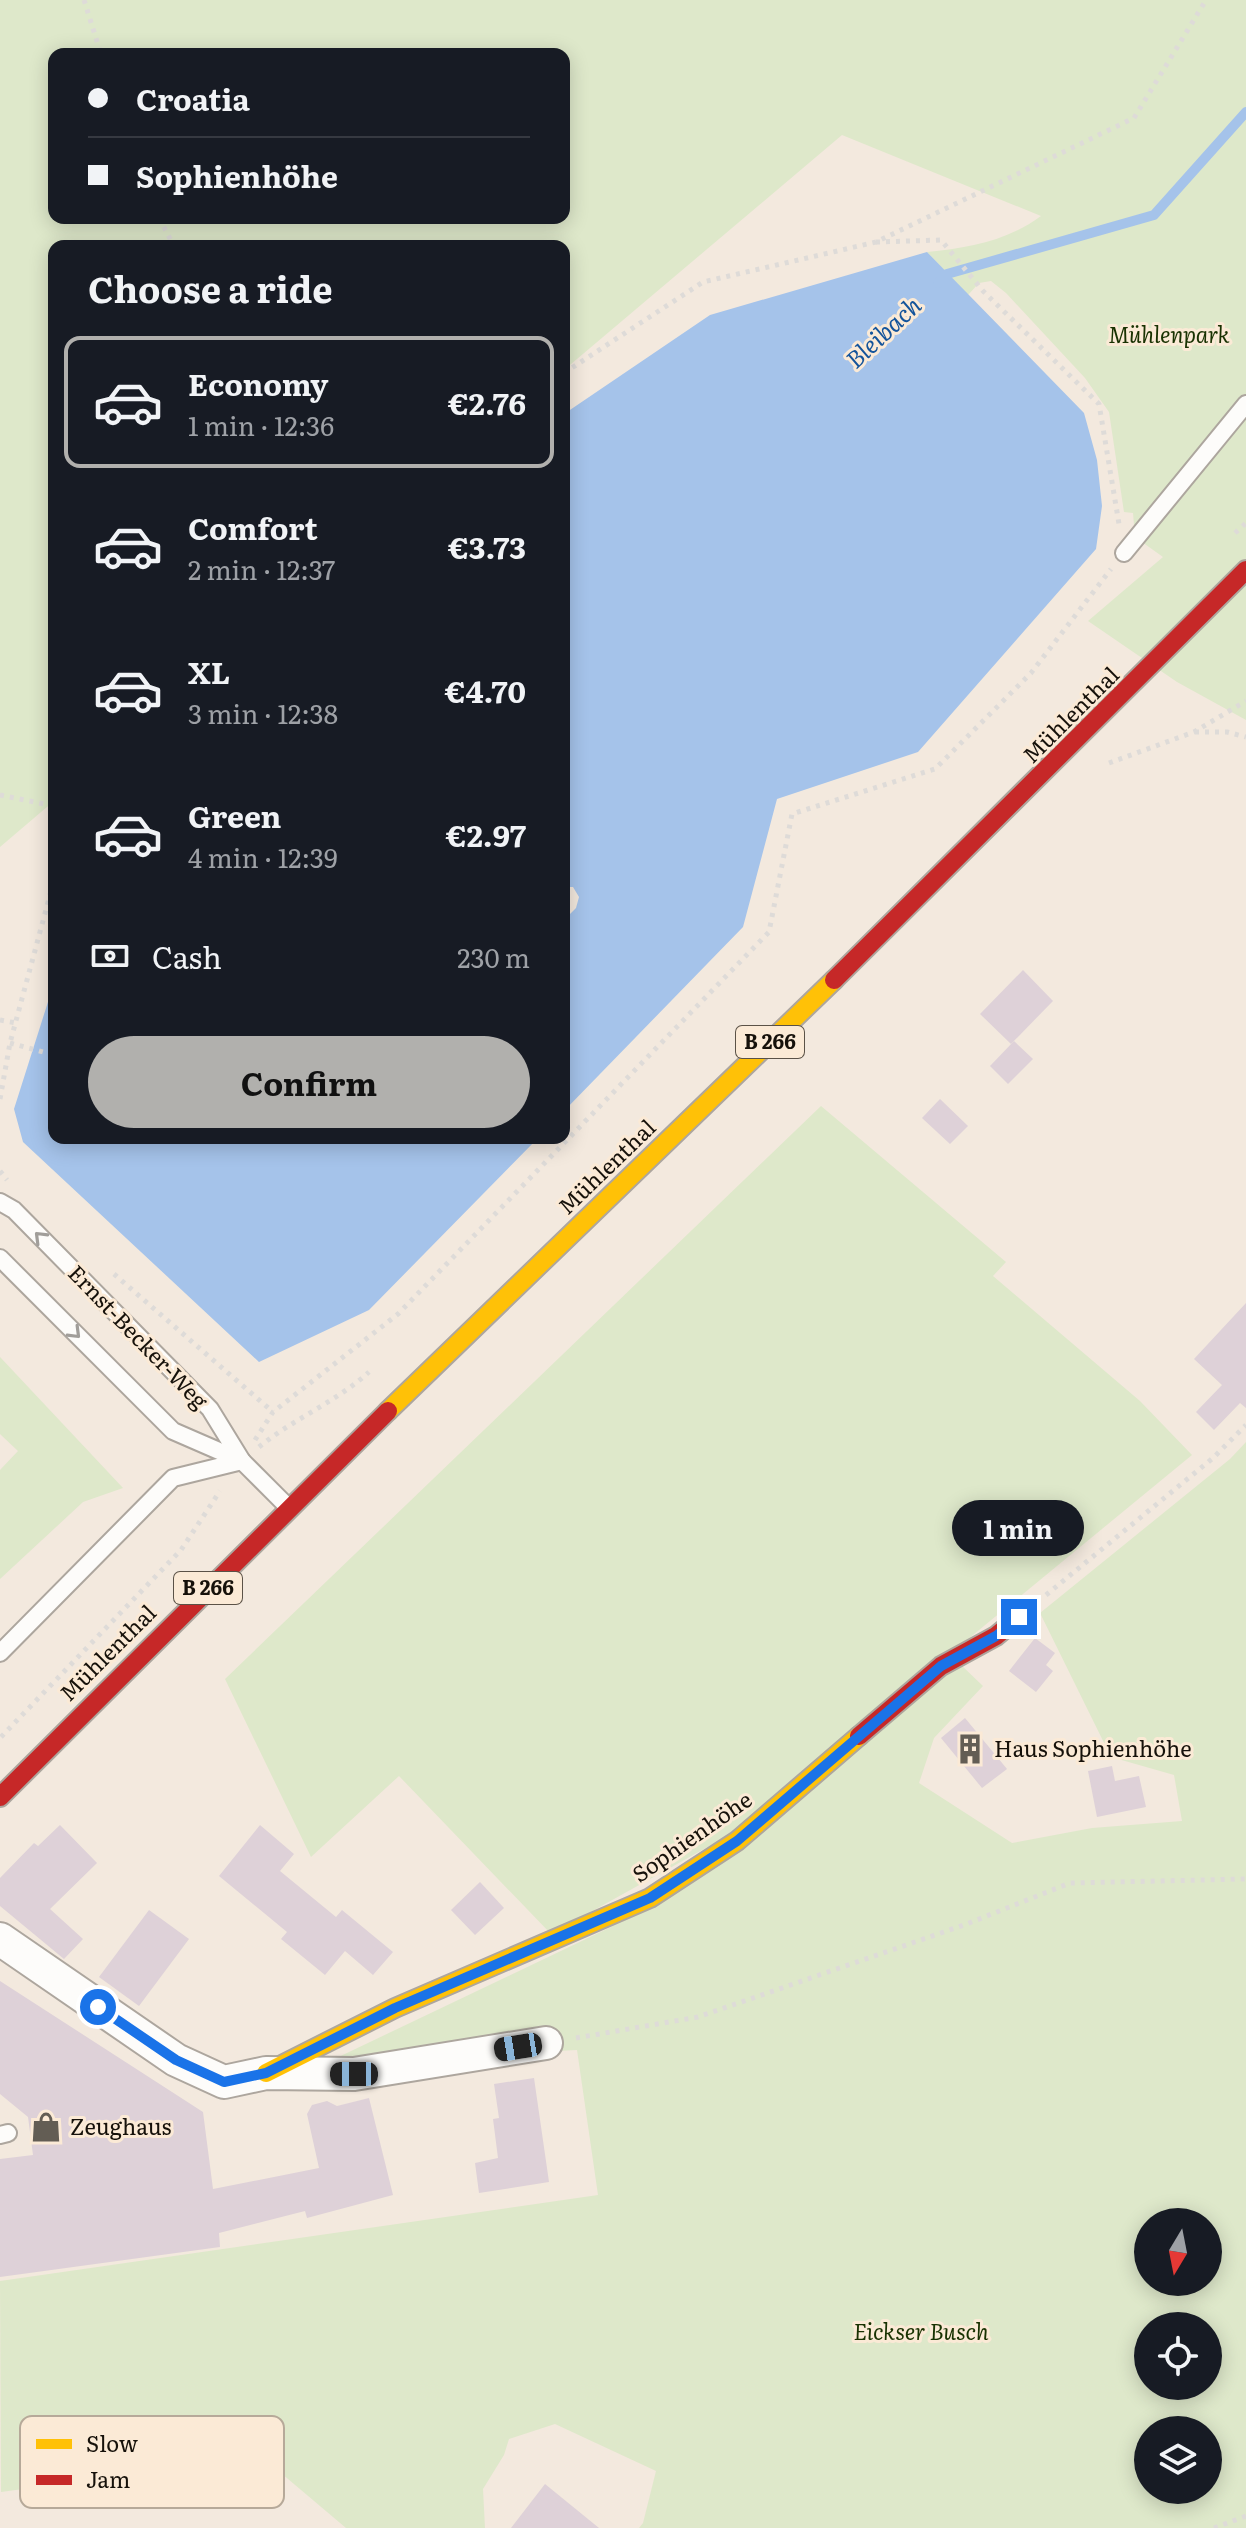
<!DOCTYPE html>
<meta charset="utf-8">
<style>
:root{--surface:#171b24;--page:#20242c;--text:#f1f3f6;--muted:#9ea1a6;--line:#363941;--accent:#b1b0ad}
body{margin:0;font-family:Literata,serif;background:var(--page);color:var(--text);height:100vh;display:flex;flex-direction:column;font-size:30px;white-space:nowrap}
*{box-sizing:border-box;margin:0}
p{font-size:26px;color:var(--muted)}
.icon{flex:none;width:44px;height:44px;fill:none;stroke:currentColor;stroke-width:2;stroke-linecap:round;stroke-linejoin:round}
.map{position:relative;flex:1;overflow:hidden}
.details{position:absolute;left:48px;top:240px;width:522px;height:904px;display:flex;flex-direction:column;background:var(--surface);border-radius:16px;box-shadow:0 4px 20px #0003}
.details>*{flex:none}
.banner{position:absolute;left:48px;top:48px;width:522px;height:176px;border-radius:16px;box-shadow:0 4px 20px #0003;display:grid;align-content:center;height:176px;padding:0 40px;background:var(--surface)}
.needle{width:52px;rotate:190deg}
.buttons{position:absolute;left:1134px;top:2208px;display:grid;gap:16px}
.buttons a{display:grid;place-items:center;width:88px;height:88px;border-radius:50%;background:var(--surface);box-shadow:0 4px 20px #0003;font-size:40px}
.end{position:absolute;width:36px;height:36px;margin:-18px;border:10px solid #1a73e8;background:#fff;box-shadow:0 0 0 4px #fff}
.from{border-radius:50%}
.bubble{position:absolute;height:56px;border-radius:28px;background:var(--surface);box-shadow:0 4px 20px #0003;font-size:26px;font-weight:700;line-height:56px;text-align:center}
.car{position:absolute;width:24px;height:48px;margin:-24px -12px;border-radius:10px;box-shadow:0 0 6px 2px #0007;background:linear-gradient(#222 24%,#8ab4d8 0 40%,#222 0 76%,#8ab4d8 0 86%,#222 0)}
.banner b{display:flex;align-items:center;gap:28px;height:76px;font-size:30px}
.banner b+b{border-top:2px solid var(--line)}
.banner i{width:20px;height:20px;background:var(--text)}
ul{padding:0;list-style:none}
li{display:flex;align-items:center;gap:24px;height:132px;margin:0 16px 12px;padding:0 24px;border:4px solid transparent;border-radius:16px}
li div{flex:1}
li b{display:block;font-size:30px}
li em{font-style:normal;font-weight:700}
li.current{border-color:var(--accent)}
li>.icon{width:72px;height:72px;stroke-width:1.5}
h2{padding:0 40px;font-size:36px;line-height:96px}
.pay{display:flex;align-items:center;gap:20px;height:88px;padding:0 40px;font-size:30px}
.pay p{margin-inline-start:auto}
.cta{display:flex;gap:16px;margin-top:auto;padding:16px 40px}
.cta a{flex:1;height:92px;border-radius:48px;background:var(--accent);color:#111;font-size:32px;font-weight:700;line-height:92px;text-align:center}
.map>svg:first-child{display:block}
.green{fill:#dee8ca;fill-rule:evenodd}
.water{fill:#a5c3ea}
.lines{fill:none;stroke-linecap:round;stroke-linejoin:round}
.stream{stroke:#a5c3ea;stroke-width:10}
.building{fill:#ded1d8}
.lane-casing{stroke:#ada69e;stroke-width:20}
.street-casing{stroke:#ada69e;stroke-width:36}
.slow-casing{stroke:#ada69e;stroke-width:22}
.jam-casing{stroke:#ada69e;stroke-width:22}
.path{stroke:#dedbd8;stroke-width:5;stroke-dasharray:4 6;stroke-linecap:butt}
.lane{stroke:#fdfcfa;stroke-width:16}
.street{stroke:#fdfcfa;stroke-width:32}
.slow{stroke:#ffc107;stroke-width:18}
.jam{stroke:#c62828;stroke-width:18}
.oneway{stroke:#a19e9a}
.route{stroke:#1a73e8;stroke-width:10}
.labels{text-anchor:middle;stroke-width:6;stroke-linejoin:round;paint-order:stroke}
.shield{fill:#fbead6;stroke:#5b5247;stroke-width:2}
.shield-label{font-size:20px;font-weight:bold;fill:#16110a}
.park-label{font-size:22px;font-style:italic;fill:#193202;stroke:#fbead6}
.street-label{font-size:22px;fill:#16110a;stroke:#fbead6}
.poi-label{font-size:22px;fill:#16110a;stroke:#fbead6;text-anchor:start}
.water-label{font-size:24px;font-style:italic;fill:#14549b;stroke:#fbead6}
.key{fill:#fbead6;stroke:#b6a999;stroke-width:2}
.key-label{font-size:22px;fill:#16110a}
</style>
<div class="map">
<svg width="1246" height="2528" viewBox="0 0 1246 2528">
<rect width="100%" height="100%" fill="#f3e9de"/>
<g class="green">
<path d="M0 0H1246V720L1177 682 1088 621 1163 557 1135 537 1133 513 1124 512 1109 412 1085 378 1006 293 991 281 979 283 968 295 927 252C968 248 1007 241 1041 216L842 135 564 370V246H54V801L0 847ZM54 54H564V218H54Z"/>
<polygon points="821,1106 1006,1262 993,1276 1140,1401 1192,1455 731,1834 551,1934 399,1776 311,1857 225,1679"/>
<polygon points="0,1357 123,1488 83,1502 0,1579 0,1470 18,1451 0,1434"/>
<path d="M1246 1442V2528H639L643 2523 656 2471 555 2424 509 2439 504 2455 483 2489 485 2528H346L262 2457 1 2492 0 2281 598 2195 577 2050 326 2063 611 1927 960 1664 983 1686 934 1738 919 1783 1012 1843 1092 1828 1182 1821 1174 1775 1111 1757 1040 1613 1230 1459ZM1148 2222H1208V2282H1148ZM1148 2326H1208V2386H1148ZM1148 2430H1208V2490H1148Z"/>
</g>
<g class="water">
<polygon points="927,252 1084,413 1097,460 1102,506 1096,549 918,752 777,799 743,927 564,1111 564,920 576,908 579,897 573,887 564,887 564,414 710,315"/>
<polygon points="54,983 54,1138 538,1138 369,1310 259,1362 23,1142 14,1109"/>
</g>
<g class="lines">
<polyline class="stream" points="938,283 947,274 1154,215 1246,112"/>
</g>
<g class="building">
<polygon points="1023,970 1053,1001 1011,1044 980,1014"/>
<polygon points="1014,1041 1033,1059 1008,1084 990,1066"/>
<polygon points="940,1099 968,1126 950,1144 922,1118"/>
<polygon points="1246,1303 1246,1408 1240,1403 1214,1430 1196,1412 1222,1385 1194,1359"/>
<polygon points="1035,1638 1055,1653 1046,1665 1053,1671 1036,1692 1009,1671"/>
<polygon points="965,1718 1007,1769 982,1788 941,1738"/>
<polygon points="1112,1766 1115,1781 1139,1776 1146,1807 1097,1817 1088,1771"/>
<polygon points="60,1825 97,1863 50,1909 83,1939 64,1959 0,1906 0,1878 34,1843 38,1846"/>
<polygon points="260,1825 294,1854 280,1871 336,1917 342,1910 393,1952 373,1975 345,1951 325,1975 281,1939 287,1932 219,1876"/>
<polygon points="480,1882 504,1908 475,1935 451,1910"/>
<polygon points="149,1910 189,1939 139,2006 99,1977"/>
<polygon points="0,1981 203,2112 213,2189 319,2168 307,2114 312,2105 327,2101 337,2106 369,2098 393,2195 307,2218 305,2211 219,2233 220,2247 0,2277 0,2159 33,2155 28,2117 0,2094"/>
<polygon points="534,2078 549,2182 479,2193 475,2163 498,2158 493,2119 499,2118 494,2084"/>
<polygon points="545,2484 599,2528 511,2528"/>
</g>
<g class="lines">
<g class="lane-casing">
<g id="lane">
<polyline points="1124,553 1246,404"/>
<polyline points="0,1202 14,1210 210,1409 242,1461 288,1507"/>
<polyline points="0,1258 173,1431 242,1461"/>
<polyline points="0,1653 173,1478 242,1461"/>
<polyline points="0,2135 8,2133"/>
</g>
</g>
<g class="street-casing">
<polyline id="street" points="0,1939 176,2060 224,2082 266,2073 354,2074 546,2043"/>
</g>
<g class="slow-casing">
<g id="slow">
<polyline points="388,1411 834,980"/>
<polyline points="266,2073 395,2008 650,1898 737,1841 859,1736"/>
</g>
</g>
<g class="jam-casing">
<g id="jam">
<polyline points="834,980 1246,570"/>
<polyline points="859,1736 941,1666 996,1636 1019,1617"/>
<polyline points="0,1797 388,1411"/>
</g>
</g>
<g class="path">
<polyline points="84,0 101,54"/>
<polyline points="159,218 174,246"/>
<polyline points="876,242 941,240 983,291 1099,404 1119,524"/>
<polyline points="564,373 703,282 876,242 1134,118 1206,0"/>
<polyline points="1235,533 1246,523"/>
<polyline points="1195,732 1227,732 1246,737"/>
<polyline points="1109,763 1194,732 1246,701"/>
<polyline points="0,795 54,806"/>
<polyline points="0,1020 16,1023"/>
<polyline points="10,1043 54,1055"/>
<polyline points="0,1099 10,1043 54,880"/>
<polyline points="0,1171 7,1180"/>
<polyline points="114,1274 273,1412"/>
<polyline points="255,1440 273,1412 398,1314 769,932 792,814 935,769 1031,673 1111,569"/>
<path d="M259 1447C293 1419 336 1402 369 1372"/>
<polyline points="1046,1595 1213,1458 1246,1425"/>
<polyline points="1,1737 181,1550 220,1491"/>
<polyline points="576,2038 698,2017 964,1925 1070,1883 1246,1879"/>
<polyline points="1214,2528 1246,2516"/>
</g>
<use href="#lane" class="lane"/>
<use href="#street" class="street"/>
<use href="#slow" class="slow"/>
<use href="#jam" class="jam"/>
</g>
<defs><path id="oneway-chevron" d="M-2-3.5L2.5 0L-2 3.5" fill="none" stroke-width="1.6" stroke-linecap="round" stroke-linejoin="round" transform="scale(2)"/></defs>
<g class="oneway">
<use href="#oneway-chevron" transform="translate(40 1237) rotate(-135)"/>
<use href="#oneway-chevron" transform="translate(75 1333) rotate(45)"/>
</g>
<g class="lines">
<polyline class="route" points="98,2007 176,2060 224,2082 266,2073 395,2008 650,1898 737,1841 941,1666 996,1636 1019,1617"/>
</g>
<defs>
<g id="building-bare" transform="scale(2.4)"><path d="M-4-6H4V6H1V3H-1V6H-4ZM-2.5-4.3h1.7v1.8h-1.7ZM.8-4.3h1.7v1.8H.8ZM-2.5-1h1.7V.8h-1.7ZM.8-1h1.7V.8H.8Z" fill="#635d54" stroke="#fbead6" stroke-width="2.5" paint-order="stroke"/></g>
<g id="shop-bare" transform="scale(2.4)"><path d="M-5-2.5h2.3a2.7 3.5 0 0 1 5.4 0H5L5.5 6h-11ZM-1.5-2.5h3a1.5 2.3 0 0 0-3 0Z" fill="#635d54" stroke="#fbead6" stroke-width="2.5" paint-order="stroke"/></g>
</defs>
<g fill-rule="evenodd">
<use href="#building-bare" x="970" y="1749"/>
<use href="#shop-bare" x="46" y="2127"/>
</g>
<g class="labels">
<g class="shield">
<rect x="736" y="1026" width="68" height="32" rx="6"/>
<rect x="174" y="1572" width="68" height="32" rx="6"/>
</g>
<g class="shield-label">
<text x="770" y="1049">B 266</text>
<text x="208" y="1595">B 266</text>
</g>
<g class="park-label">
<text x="1169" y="343">Mühlenpark</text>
<text x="921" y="2340">Eickser Busch</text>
</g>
<g class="street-label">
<text transform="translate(1071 715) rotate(-45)" y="8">Mühlenthal</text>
<text transform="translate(607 1167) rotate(-44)" y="8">Mühlenthal</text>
<text transform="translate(138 1337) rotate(46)" y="8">Ernst-Becker-Weg</text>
<text transform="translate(108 1653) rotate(-45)" y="8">Mühlenthal</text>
<text transform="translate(692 1837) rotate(-35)" y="8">Sophienhöhe</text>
</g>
<g class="poi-label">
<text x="994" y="1757">Haus Sophienhöhe</text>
<text x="70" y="2135">Zeughaus</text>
</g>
<g class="water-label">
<text transform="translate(884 333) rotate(-43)" y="8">Bleibach</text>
</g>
</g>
<rect x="20" y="2416" width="264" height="92" rx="12" class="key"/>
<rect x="36" y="2439" width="36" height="10" fill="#ffc107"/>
<rect x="36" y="2475" width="36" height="10" fill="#c62828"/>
<g class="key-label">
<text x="86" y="2452">Slow</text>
<text x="86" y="2488">Jam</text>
</g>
</svg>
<div class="buttons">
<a><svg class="needle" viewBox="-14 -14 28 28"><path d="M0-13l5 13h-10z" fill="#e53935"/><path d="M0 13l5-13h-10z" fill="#9ea1a6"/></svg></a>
<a><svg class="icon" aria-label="locate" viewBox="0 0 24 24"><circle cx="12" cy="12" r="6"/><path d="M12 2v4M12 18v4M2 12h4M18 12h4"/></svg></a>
<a><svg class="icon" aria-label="layers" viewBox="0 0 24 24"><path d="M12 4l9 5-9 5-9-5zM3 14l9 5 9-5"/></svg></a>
</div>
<i class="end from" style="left:98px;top:2007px"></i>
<i class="end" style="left:1019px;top:1617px"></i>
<div class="bubble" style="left:952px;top:1500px;width:132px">1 min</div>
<i class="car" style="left:518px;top:2047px;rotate:261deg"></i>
<i class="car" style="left:354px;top:2074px;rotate:270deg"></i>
<div class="banner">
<b><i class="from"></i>Croatia</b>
<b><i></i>Sophienhöhe</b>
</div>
<section class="details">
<h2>Choose a ride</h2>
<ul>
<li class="current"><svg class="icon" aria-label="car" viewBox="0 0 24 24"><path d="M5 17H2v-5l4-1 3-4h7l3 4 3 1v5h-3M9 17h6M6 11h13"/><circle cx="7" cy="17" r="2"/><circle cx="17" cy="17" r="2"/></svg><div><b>Economy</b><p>1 min · 12:36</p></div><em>€2.76</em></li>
<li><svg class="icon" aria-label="car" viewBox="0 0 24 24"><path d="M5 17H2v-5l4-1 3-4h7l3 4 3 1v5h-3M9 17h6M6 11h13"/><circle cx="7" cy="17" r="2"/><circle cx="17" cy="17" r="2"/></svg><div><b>Comfort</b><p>2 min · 12:37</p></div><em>€3.73</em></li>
<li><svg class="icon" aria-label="car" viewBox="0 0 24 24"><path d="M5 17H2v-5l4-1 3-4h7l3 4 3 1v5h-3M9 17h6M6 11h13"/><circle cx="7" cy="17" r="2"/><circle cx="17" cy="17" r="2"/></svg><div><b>XL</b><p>3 min · 12:38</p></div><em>€4.70</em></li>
<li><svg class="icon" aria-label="car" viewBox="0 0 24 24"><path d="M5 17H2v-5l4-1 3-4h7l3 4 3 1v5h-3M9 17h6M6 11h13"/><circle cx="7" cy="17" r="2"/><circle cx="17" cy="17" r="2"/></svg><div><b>Green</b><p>4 min · 12:39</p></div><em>€2.97</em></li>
</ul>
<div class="pay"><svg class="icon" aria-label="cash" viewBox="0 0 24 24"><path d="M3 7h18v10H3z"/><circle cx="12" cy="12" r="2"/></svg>Cash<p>230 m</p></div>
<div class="cta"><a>Confirm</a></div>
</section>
</div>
